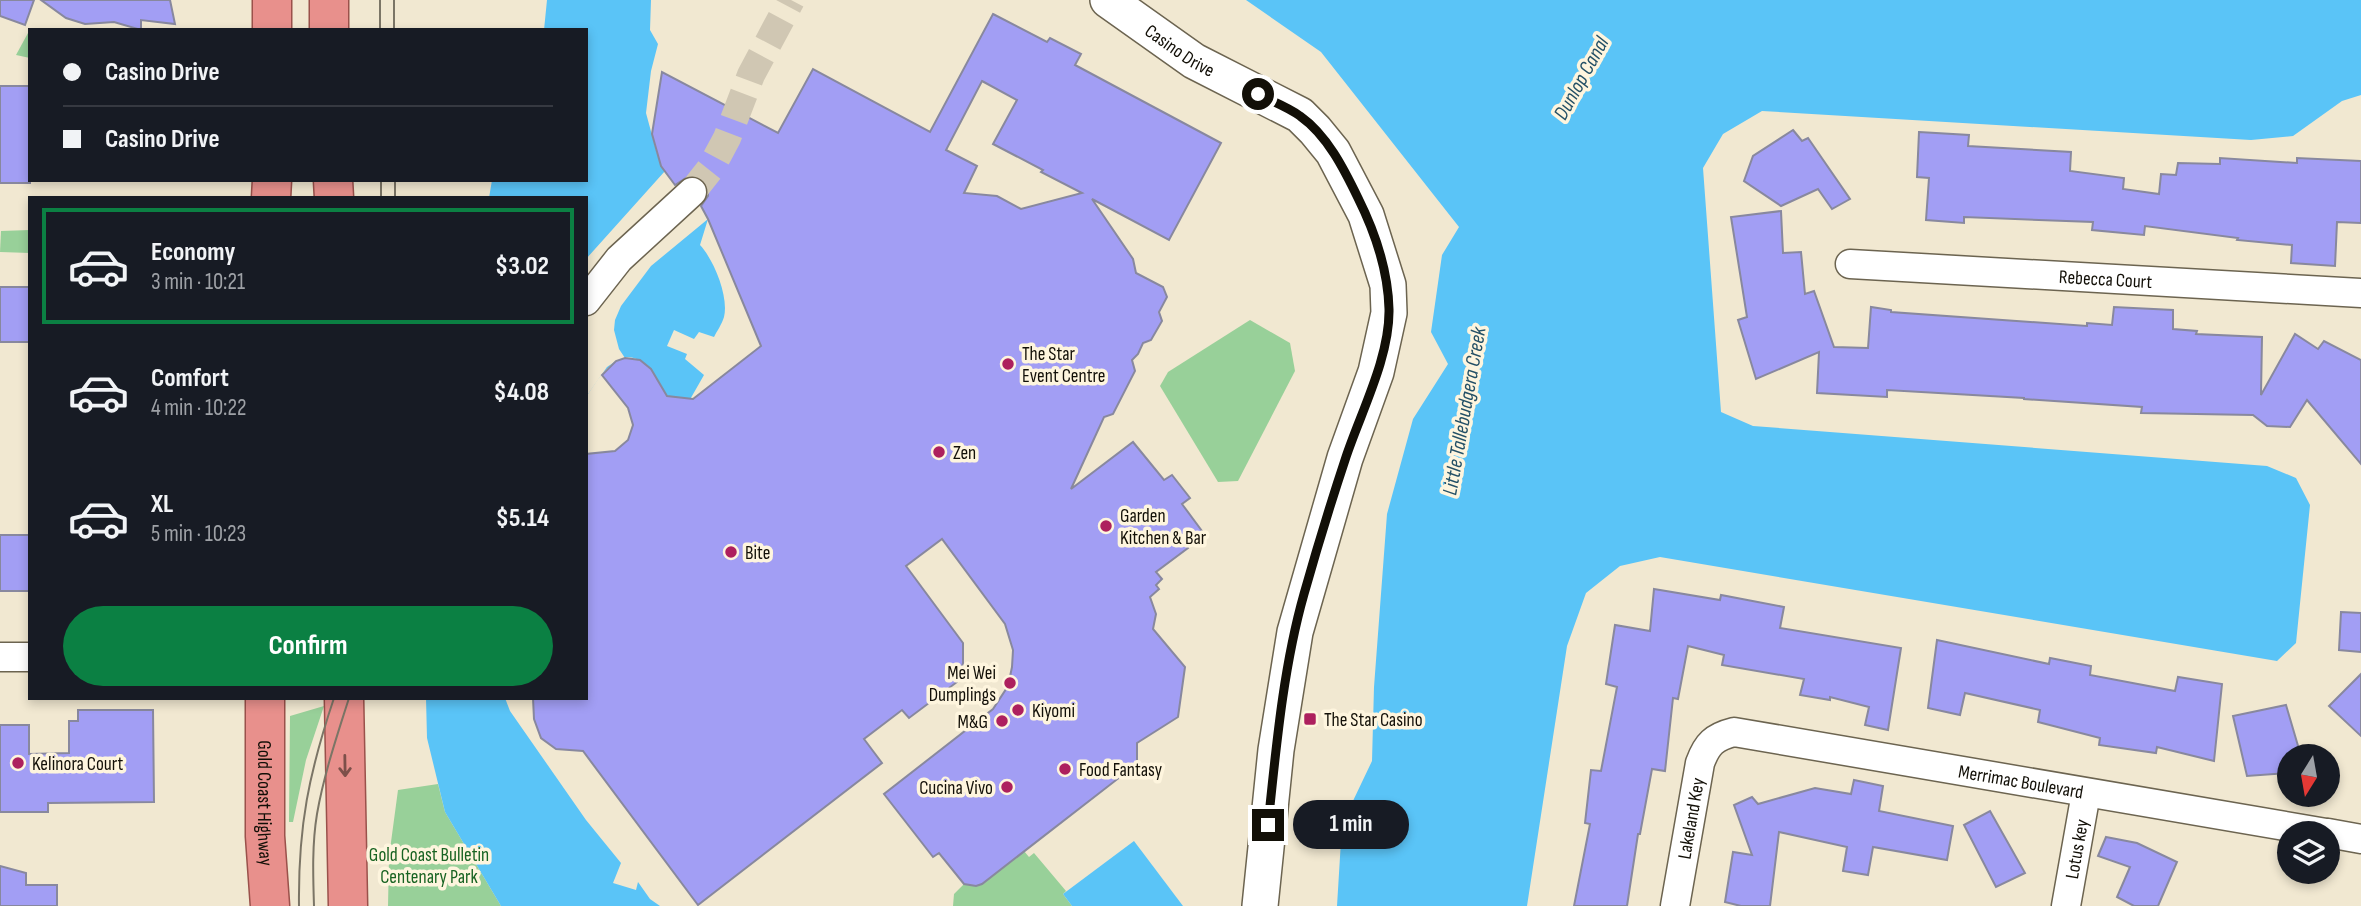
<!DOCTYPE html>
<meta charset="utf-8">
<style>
:root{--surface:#171b24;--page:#20242c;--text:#f1f3f6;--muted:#9ea1a6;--line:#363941;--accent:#0b8043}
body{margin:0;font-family:"Sofia Sans Condensed",sans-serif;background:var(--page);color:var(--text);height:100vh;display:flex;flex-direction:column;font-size:26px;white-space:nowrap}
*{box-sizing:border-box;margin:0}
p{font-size:23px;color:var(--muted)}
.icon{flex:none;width:38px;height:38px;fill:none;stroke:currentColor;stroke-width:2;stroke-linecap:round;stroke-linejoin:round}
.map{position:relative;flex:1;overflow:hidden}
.panel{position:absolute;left:28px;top:196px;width:560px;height:504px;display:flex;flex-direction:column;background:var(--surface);border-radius:0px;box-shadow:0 4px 10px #0003}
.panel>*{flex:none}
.banner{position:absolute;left:28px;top:28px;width:560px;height:154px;border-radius:0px;box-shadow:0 4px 10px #0003;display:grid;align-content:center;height:154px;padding:0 35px;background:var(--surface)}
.needle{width:46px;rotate:191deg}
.buttons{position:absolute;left:2277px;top:744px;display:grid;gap:14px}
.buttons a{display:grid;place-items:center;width:63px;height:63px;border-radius:50%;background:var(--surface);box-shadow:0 4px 10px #0003;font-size:35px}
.end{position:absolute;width:32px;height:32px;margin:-16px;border:9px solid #120f07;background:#fff;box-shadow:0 0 0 4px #fff}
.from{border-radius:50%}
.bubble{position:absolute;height:49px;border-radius:24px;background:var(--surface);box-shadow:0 4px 10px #0003;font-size:23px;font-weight:700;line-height:49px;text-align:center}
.banner b{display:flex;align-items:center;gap:24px;height:66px;font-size:26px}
.banner b+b{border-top:2px solid var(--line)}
.banner i{width:18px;height:18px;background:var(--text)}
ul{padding:12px 0 0;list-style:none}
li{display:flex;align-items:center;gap:21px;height:116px;margin:0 14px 10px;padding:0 21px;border:4px solid transparent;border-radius:0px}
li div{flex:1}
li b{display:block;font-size:26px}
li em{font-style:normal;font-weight:700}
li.active{border-color:var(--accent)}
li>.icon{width:63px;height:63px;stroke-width:1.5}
.primary-button{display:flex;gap:14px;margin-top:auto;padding:14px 35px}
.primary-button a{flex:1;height:80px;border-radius:42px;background:var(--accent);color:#fff;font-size:28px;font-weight:700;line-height:80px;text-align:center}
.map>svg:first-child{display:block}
.green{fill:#98d099}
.water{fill:#5ac4f7}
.pier{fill:#f1e8d1}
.building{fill:#a29ef4;stroke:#88889e;stroke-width:2;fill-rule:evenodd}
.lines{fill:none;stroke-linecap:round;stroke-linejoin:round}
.minor-tunnel{stroke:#d0c7b3;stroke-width:28;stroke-dasharray:28 14;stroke-linecap:butt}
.minor-casing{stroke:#6c6450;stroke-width:31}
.tertiary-casing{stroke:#6c6450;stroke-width:38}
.trunk-casing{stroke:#9a514b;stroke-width:41}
.minor{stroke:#fff;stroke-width:28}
.tertiary{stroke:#fff;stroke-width:35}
.trunk{stroke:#e8908c;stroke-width:38}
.tram{stroke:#7b7566;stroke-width:2}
.oneway{stroke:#7d504a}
.route{stroke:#120f07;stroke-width:9}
.poi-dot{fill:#ad205e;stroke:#fef5de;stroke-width:2.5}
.labels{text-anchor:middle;stroke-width:7;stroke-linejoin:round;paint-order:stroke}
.street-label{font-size:19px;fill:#120f07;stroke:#fef5de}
.poi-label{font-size:19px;fill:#120f07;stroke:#fef5de;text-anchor:start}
.park-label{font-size:19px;fill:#186322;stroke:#fef5de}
.water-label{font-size:21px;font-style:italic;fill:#245066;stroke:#fef5de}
</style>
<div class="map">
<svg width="2361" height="906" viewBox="0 0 2361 906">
<rect width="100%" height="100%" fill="#f1e8d1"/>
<g class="green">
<polygon points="28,33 30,34 30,58 16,55"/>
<polygon points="30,230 30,253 0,252 1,231"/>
<polygon points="1250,320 1290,343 1295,371 1238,481 1218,482 1160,386 1168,372"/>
<polygon points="324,706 306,760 293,822 289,822 290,716"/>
<polygon points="438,784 445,812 501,906 388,906 389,857 398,790"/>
<polygon points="1024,851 1029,857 1034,853 1066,891 1063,894 1072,906 953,906 954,894 964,884 975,886 982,884"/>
</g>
<g class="water">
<path d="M547 0H651L650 30 658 44 651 71 646 113 656 150 661 166 678 189 708 219 700 245C714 260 729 297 724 317 722 324 717 331 714 337L699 332 694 339 674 330 667 346 687 354 685 359 704 375 688 403 669 401C659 379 638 340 610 366 600 374 593 387 586 397V198H489L492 180H586V30H544Z"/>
<polygon points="1246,0 2361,0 2361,95 2342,101 2293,136 2251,140 1762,111 1723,134 1703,168 1721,412 1753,426 2267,466 2296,478 2310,505 2296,643 2277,661 1660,557 1620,566 1586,593 1567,646 1527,906 1337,906 1342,824 1372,761 1374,687 1387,514 1413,419 1448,364 1431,332 1442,255 1459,227 1321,52"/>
<polygon points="426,698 505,698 510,711 586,820 621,863 613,883 636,890 638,882 650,899 660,906 501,906 445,812 427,738"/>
<polygon points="1134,841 1183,906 1072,906 1063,894"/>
</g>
<polygon class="pier" points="665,171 678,189 688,186 708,219 651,266 621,306 615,320 614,330 619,349 625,358 616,361 607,367 586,397 586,259"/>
<g class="building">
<polygon points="0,0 34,0 25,25 0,16"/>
<polygon points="41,0 170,0 175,24 141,20 141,30 114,22 85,24 66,18"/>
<path d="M993 14 1047 42 1050 38 1081 54 1075 65 1221 143 1169 240 1092 199 1133 259 1136 273 1163 287 1167 297 1159 312 1162 321 1151 340 1143 343 1138 354 1132 360 1135 371 1113 414 1104 417 1071 489 1133 442 1164 480 1172 475 1190 498 1182 504 1202 531 1186 545 1188 548 1156 572 1162 579 1156 585 1159 589 1150 597 1156 614 1153 629 1185 667 1178 717 1137 743V760L1128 773 1120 777 982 884 976 886 964 884 939 853 933 857 884 794 993 709 1008 686 1012 667 1013 650 1005 624 942 539 906 566 963 643V663L957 682 909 718 902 710 864 739 882 763 698 905 583 751 556 749 541 738 534 719 533 698H586V454L615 451 628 440 633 425 628 408 602 375 616 361 625 358 640 360 651 369 667 396 693 399 761 346 708 219 701 206 708 196V189L705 181 698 176H689L675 185 661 166 652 134 662 72 778 133 813 69 930 132ZM982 81 1017 100 993 144 1043 170 1041 172 1082 193 1021 209 997 196 964 193 977 166 946 150Z"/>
<rect x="0" y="86" width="30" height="97"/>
<polygon points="1793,130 1802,141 1808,138 1850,199 1832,209 1818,189 1781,206 1744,181 1753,156"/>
<polygon points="1919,132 1969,135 1968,146 2071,152 2070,171 2124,178 2123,189 2159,194 2161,174 2176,175 2178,163 2220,164 2220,158 2297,163 2297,158 2361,161 2361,223 2337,222 2335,266 2291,263 2292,245 2237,240 2238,238 2145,226 2144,235 2092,230 2093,222 1964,217 1964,223 1926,220 1929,178 1917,177"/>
<polygon points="1781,211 1783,253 1801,252 1805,294 1814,291 1834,347 1868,348 1871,307 1891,310 1891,312 2087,326 2087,323 2112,325 2114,307 2173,310 2173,329 2197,331 2196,334 2262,337 2261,395 2295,334 2318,349 2324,341 2361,360 2361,464 2307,400 2290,427 2267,426 2253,415 2141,413 2142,407 2024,399 2024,398 1887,390 1887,397 1817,393 1819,352 1756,379 1738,320 1747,317 1731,217"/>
<rect x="0" y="287" width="30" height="55"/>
<rect x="0" y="535" width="30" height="56"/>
<polygon points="1654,589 1720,600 1721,595 1784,607 1780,628 1901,648 1888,730 1865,725 1869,707 1830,697 1830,700 1800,695 1804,679 1722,665 1724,655 1688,646 1678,699 1673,698 1665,771 1652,769 1640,834 1638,834 1627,906 1574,906 1590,824 1585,823 1591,770 1601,771 1617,687 1606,684 1615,625 1650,631"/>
<polygon points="2341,612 2361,613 2361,652 2339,650"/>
<polygon points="1937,640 2049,664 2050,658 2091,666 2090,675 2175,691 2178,677 2222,684 2214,761 2157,747 2156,753 2099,745 2100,738 2038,722 2040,710 1965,693 1960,715 1928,708"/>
<polygon points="2361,674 2361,736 2329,706"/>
<polygon points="2286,705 2301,756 2289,756 2289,773 2247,776 2233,716"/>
<polygon points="78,710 153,710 154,802 48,803 48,812 0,812 0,725 29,725 29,754 69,753 69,721 78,721"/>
<polygon points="1854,780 1883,786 1879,811 1953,826 1947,860 1873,847 1868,875 1843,871 1847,847 1779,832 1770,906 1741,906 1725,902 1733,852 1752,855 1734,805 1752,797 1758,804 1815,788 1851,794"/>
<polygon points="1990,811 2025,873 1996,887 1964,825"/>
<polygon points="2106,837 2137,843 2177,862 2158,906 2134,906 2117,897 2130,867 2098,856"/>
<polygon points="0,866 26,873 26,885 57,885 57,906 0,906"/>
</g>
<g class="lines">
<polyline class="minor-tunnel" points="692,192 711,168 727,138 751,75 791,0"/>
<g class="minor-casing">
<g id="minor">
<path id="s1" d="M1850 264 2361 293"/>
<polyline points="586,301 619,259 692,192"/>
<polyline points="0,657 30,657"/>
<polyline points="2328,833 2361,839"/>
<path id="s2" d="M1675 906 1700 763C1707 744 1714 737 1734 732L2326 833"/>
<path id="s3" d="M2066 906 2086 793"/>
</g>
</g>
<g class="tertiary-casing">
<g id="tertiary">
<path id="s4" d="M1108 0 1194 61 1300 115 1315 130 1333 152 1366 215 1388 285 1389 313 1376 372 1345 458 1295 632 1276 750 1260 906"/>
</g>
</g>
<g class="trunk-casing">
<g id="trunk">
<polyline points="272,0 272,30"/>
<polyline points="329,0 329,30"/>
<polyline points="333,180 334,198"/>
<polyline points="271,198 272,180"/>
<path id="s5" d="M265 698V836L270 906"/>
<polyline points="344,698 348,906"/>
</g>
</g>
<use href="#minor" class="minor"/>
<use href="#tertiary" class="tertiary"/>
<use href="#trunk" class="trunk"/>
<g class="tram">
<polyline points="380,0 380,30"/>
<polyline points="394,0 394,30"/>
<polyline points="381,180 381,198"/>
<polyline points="395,198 395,180"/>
<path d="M299 906C298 826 309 773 334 698"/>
<path d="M314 906C313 875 312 844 317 814 324 774 337 736 349 698"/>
</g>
</g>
<defs><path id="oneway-shaft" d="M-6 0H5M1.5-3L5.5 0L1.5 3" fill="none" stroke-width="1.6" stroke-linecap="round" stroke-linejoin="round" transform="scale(1.75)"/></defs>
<use class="oneway" href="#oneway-shaft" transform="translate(345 766) rotate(89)"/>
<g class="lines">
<path class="route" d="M1258 94C1271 101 1288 107 1300 116 1327 135 1344 169 1358 198 1375 232 1388 271 1389 309 1390 357 1361 412 1346 457 1331 502 1317 548 1304 594 1283 668 1276 749 1268 825"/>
</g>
<g class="poi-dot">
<circle cx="1008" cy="364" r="7"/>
<circle cx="939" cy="452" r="7"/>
<circle cx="1106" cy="526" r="7"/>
<circle cx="731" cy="552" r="7"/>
<circle cx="1010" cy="683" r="7"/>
<circle cx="1018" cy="710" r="7"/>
<rect x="1303" y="712" width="14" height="14" rx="3.5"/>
<circle cx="1002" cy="721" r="7"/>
<circle cx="18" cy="763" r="7"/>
<circle cx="1065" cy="769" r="7"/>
<circle cx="1007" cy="787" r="7"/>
</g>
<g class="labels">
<g class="street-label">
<text dy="7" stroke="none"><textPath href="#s4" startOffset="88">Casino Drive</textPath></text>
<text dy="7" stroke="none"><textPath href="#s1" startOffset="256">Rebecca Court</textPath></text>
<text dy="7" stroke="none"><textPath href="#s2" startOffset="485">Merrimac Boulevard</textPath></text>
<text dy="7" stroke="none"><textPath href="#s5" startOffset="105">Gold Coast Highway</textPath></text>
<text dy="7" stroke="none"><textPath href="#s2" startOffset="89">Lakeland Key</textPath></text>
<text dy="7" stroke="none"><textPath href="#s3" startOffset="58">Lotus key</textPath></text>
</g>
<g class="poi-label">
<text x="1022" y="360">The Star<tspan x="1022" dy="22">Event Centre</tspan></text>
<text x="953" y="459">Zen</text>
<text x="1120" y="522">Garden<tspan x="1120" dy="22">Kitchen &amp; Bar</tspan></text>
<text x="745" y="559">Bite</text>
<text x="996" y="679" text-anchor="end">Mei Wei<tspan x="996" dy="22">Dumplings</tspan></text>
<text x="1032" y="717">Kiyomi</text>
<text x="1324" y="726">The Star Casino</text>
<text x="988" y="728" text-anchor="end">M&amp;G</text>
<text x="32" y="770">Kelinora Court</text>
<text x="1079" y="776">Food Fantasy</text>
<text x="993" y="794" text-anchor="end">Cucina Vivo</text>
</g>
<g class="park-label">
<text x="429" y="861">Gold Coast Bulletin<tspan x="429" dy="22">Centenary Park</tspan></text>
</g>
<g class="water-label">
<text transform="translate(1581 78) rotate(-61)" y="7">Dunlop Canal</text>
<text transform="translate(1464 411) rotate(-80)" y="7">Little Tallebudgera Creek</text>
</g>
</g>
</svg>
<div class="buttons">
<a><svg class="needle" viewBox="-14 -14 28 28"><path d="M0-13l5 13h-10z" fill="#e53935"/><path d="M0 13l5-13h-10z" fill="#9ea1a6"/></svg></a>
<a><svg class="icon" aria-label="layers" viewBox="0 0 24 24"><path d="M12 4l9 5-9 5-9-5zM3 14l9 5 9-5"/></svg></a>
</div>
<i class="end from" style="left:1258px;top:94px"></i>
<i class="end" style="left:1268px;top:825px"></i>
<div class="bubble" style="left:1293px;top:800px;width:116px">1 min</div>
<div class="banner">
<b><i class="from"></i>Casino Drive</b>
<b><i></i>Casino Drive</b>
</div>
<section class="panel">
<ul>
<li class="active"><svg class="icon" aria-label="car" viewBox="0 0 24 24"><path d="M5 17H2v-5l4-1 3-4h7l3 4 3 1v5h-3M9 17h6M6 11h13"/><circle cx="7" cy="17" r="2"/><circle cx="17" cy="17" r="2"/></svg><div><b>Economy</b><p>3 min · 10:21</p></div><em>$3.02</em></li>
<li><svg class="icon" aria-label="car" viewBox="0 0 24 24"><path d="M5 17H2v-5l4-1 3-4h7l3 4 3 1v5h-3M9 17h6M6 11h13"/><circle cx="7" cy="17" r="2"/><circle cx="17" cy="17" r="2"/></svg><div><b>Comfort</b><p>4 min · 10:22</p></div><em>$4.08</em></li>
<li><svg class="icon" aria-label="car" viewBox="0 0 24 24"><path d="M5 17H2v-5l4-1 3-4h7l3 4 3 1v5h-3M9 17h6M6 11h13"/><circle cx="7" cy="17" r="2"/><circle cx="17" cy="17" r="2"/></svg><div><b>XL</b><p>5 min · 10:23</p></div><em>$5.14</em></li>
</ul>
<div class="primary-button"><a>Confirm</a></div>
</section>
</div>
